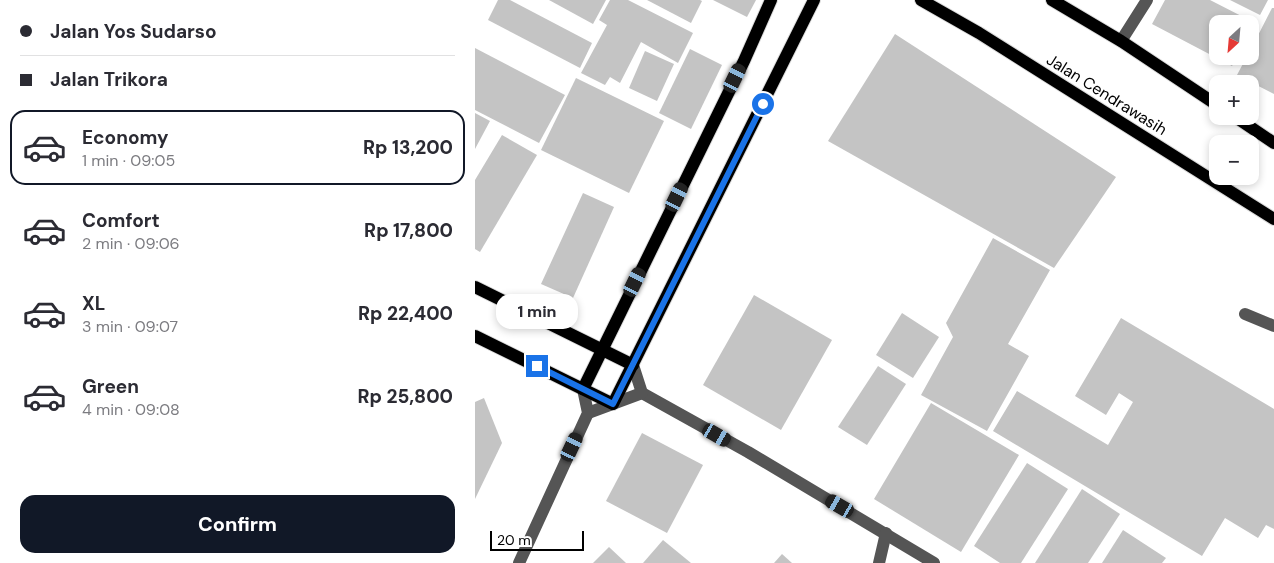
<!DOCTYPE html>
<meta charset="utf-8">
<style>
:root{--surface:#fff;--page:#f7f7f7;--text:#2b2b33;--muted:#7c7c81;--line:#e1e1e2;--accent:#111827}
body{margin:0;font-family:"DM Sans",sans-serif;background:var(--page);color:var(--text);height:100vh;display:flex;flex-direction:column;font-size:19px;white-space:nowrap}
*{box-sizing:border-box;margin:0}
p{font-size:16px;color:var(--muted)}
.icon{flex:none;width:28px;height:28px;fill:none;stroke:currentColor;stroke-width:2;stroke-linecap:round;stroke-linejoin:round}
.map{position:relative;flex:1;overflow:hidden}
.details{display:flex;flex-direction:column;background:var(--surface);width:475px}
.details>*{flex:none}
.guide{display:grid;align-content:center;height:110px;padding:0 20px;background:var(--surface)}
.needle{width:32px;rotate:206deg}
.tools{position:absolute;left:734px;top:15px;display:grid;gap:10px}
.tools a{display:grid;place-items:center;width:50px;height:50px;border-radius:10px;background:var(--surface);box-shadow:0 2px 8px #0003;font-size:25px}
.scale{position:absolute;left:15px;bottom:12px;width:94px;box-sizing:border-box;padding-left:5px;border:2px solid #000;border-top:0;font-size:14px;line-height:18px;white-space:nowrap;color:#000;-webkit-text-stroke:4px #fff;paint-order:stroke}
.end{position:absolute;width:22px;height:22px;margin:-11px;border:6px solid #1a73e8;background:#fff;box-shadow:0 0 0 2px #fff}
.from{border-radius:50%}
.bubble{position:absolute;height:35px;border-radius:15px;background:var(--surface);box-shadow:0 2px 8px #0003;font-size:16px;font-weight:800;line-height:35px;text-align:center}
.car{position:absolute;width:15px;height:30px;margin:-15px -8px;border-radius:6px;box-shadow:0 0 4px 1px #0007;background:linear-gradient(#222 24%,#8ab4d8 0 40%,#222 0 76%,#8ab4d8 0 86%,#222 0)}
.guide b{display:flex;align-items:center;gap:18px;height:48px;font-size:19px}
.guide b+b{border-top:1px solid var(--line)}
.guide i{width:12px;height:12px;background:var(--text)}
ul{padding:0;list-style:none}
li{display:flex;align-items:center;gap:15px;height:75px;margin:0 10px 8px;padding:0 10px;border:2px solid transparent;border-radius:15px}
li div{flex:1}
li b{display:block;font-size:19px}
li em{font-style:normal;font-weight:800}
li.selected{border-color:var(--accent)}
li>.icon{width:45px;height:45px;stroke-width:1.5}
.button{display:flex;gap:10px;margin-top:auto;padding:10px 20px}
.button a{flex:1;height:58px;border-radius:15px;background:var(--accent);color:#fff;font-size:20px;font-weight:800;line-height:58px;text-align:center}
main{display:flex;flex:1;min-height:0}
.map>svg:first-child{display:block}
.building{fill:#c4c4c4}
.lines{fill:none;stroke-linecap:round;stroke-linejoin:round}
.major-casing{stroke:#dbdbdb;stroke-width:14}
.minor{stroke:#555;stroke-width:12}
.major{stroke:#000;stroke-width:12}
.route{stroke:#1a73e8;stroke-width:6}
.labels{text-anchor:middle;stroke-width:4.5;stroke-linejoin:round;paint-order:stroke}
.street-label{font-size:16px;fill:#000;stroke:#fff}
</style>
<main>
<section class="details">
<div class="guide">
<b><i class="from"></i>Jalan Yos Sudarso</b>
<b><i></i>Jalan Trikora</b>
</div>
<ul>
<li class="selected"><svg class="icon" aria-label="car" viewBox="0 0 24 24"><path d="M5 17H2v-5l4-1 3-4h7l3 4 3 1v5h-3M9 17h6M6 11h13"/><circle cx="7" cy="17" r="2"/><circle cx="17" cy="17" r="2"/></svg><div><b>Economy</b><p>1 min · 09:05</p></div><em>Rp 13,200</em></li>
<li><svg class="icon" aria-label="car" viewBox="0 0 24 24"><path d="M5 17H2v-5l4-1 3-4h7l3 4 3 1v5h-3M9 17h6M6 11h13"/><circle cx="7" cy="17" r="2"/><circle cx="17" cy="17" r="2"/></svg><div><b>Comfort</b><p>2 min · 09:06</p></div><em>Rp 17,800</em></li>
<li><svg class="icon" aria-label="car" viewBox="0 0 24 24"><path d="M5 17H2v-5l4-1 3-4h7l3 4 3 1v5h-3M9 17h6M6 11h13"/><circle cx="7" cy="17" r="2"/><circle cx="17" cy="17" r="2"/></svg><div><b>XL</b><p>3 min · 09:07</p></div><em>Rp 22,400</em></li>
<li><svg class="icon" aria-label="car" viewBox="0 0 24 24"><path d="M5 17H2v-5l4-1 3-4h7l3 4 3 1v5h-3M9 17h6M6 11h13"/><circle cx="7" cy="17" r="2"/><circle cx="17" cy="17" r="2"/></svg><div><b>Green</b><p>4 min · 09:08</p></div><em>Rp 25,800</em></li>
</ul>
<div class="button"><a>Confirm</a></div>
</section>
<div class="map">
<svg width="799" height="563" viewBox="0 0 799 563">
<rect width="100%" height="100%" fill="#fff"/>
<g class="building">
<polygon points="23,0 35,0 117,43 105,68 13,20"/>
<polygon points="74,0 131,0 118,24"/>
<polygon points="135,0 153,0 218,33 203,63 166,42 145,83 135,77 130,85 106,73 132,25 124,20"/>
<polygon points="172,0 225,0 227,1 216,23"/>
<polygon points="238,0 281,0 272,17"/>
<polygon points="690,0 735,0 780,23 775,33 775,24 742,24 742,56 763,56 757,66 677,24"/>
<polygon points="755,0 793,0 785,15"/>
<polygon points="797,8 799,8 799,94 762,75 772,56 775,56 775,51"/>
<polygon points="420,34 641,177 579,268 353,141"/>
<polygon points="0,48 90,95 64,143 0,110"/>
<polygon points="215,49 247,65 216,129 184,113"/>
<polygon points="170,51 199,64 182,101 154,88"/>
<polygon points="101,78 189,121 154,193 66,150"/>
<polygon points="0,113 15,121 0,149"/>
<polygon points="27,135 62,155 5,252 0,249 0,180"/>
<polygon points="108,193 139,207 98,298 66,284"/>
<polygon points="518,238 575,270 533,344 554,356 512,431 446,395 478,337 471,323"/>
<polygon points="279,295 357,340 306,430 228,385"/>
<polygon points="427,313 464,337 438,378 401,355"/>
<polygon points="646,318 799,409 799,529 791,525 783,538 750,518 727,556 518,431 542,391 633,445 658,402 644,393 631,415 600,396"/>
<polygon points="403,366 431,384 392,445 363,427"/>
<polygon points="9,398 27,443 0,499 0,402"/>
<polygon points="456,403 544,455 486,552 399,499"/>
<polygon points="167,433 228,465 192,533 131,501"/>
<polygon points="552,463 593,489 546,563 525,563 499,546"/>
<polygon points="607,489 645,514 613,563 560,563"/>
<polygon points="648,530 691,558 687,563 627,563"/>
<polygon points="188,540 216,563 168,563"/>
<polygon points="134,547 151,563 118,563"/>
<polygon points="307,554 317,563 299,563"/>
</g>
<g class="lines">
<g class="major-casing">
<g id="major">
<polyline points="446,0 504,33 799,219"/>
<polyline points="577,0 646,41 742,105"/>
<polyline points="759,116 799,143"/>
<polyline points="0,287 158,365"/>
<polyline points="0,336 138,404 339,0"/>
<polyline points="108,389 269,61 296,0"/>
</g>
</g>
<g class="minor">
<polyline points="646,41 672,0"/>
<polyline points="770,314 799,326"/>
<polyline points="158,365 167,393 273,452 459,563"/>
<polyline points="113,413 167,393"/>
<polyline points="44,563 113,413 108,389"/>
<polyline points="404,563 411,533"/>
</g>
<use href="#major" class="major"/>
</g>
<g class="lines">
<polyline class="route" points="62,366 138,404 288,104"/>
</g>
<g class="labels">
<g class="street-label">
<text transform="translate(632 94) rotate(32)" y="6">Jalan Cendrawasih</text>
</g>
</g>
</svg>
<div class="tools">
<a><svg class="needle" viewBox="-14 -14 28 28"><path d="M0-13l5 13h-10z" fill="#e53935"/><path d="M0 13l5-13h-10z" fill="#7c7c81"/></svg></a>
<a>+</a>
<a>−</a>
</div>
<div class="scale">20 m</div>
<i class="end from" style="left:288px;top:104px"></i>
<i class="end" style="left:62px;top:366px"></i>
<div class="bubble" style="left:21px;top:294px;width:82px">1 min</div>
<i class="car" style="left:260px;top:78px;rotate:26deg"></i>
<i class="car" style="left:202px;top:197px;rotate:26deg"></i>
<i class="car" style="left:160px;top:282px;rotate:26deg"></i>
<i class="car" style="left:242px;top:435px;rotate:120deg"></i>
<i class="car" style="left:97px;top:447px;rotate:25deg"></i>
<i class="car" style="left:365px;top:506px;rotate:300deg"></i>
</div>
</main>
